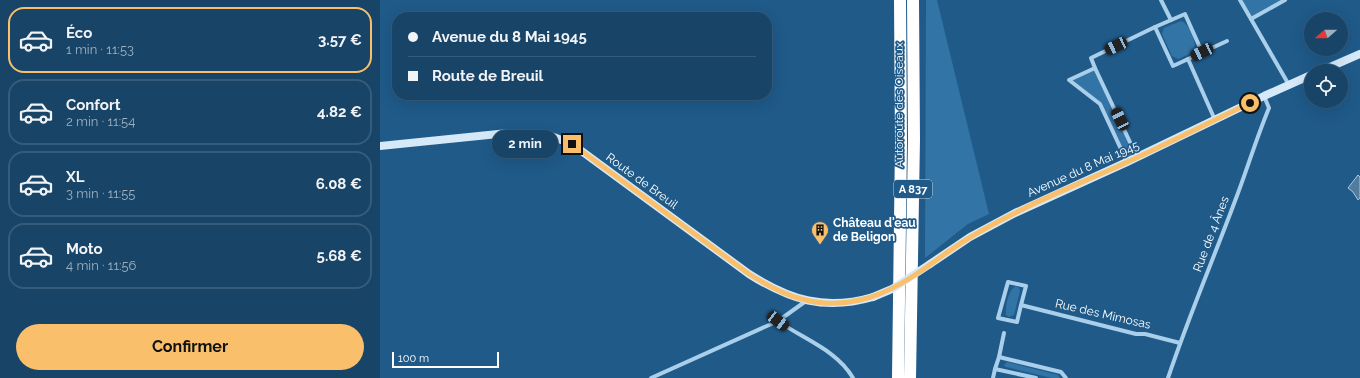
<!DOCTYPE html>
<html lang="fr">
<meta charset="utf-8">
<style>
:root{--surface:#174467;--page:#204b6d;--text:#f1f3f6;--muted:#9eb0c0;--line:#365c7b;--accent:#f9bf6b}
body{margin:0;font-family:Raleway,sans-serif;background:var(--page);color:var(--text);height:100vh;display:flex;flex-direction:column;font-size:15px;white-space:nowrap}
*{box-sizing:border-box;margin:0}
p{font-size:13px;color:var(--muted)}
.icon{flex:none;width:22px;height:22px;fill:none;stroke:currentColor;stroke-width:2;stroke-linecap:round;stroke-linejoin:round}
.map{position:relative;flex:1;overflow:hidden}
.drawer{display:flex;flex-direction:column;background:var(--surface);width:380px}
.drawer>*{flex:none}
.banner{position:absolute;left:12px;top:12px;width:380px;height:88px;border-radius:16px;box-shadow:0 4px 16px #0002,0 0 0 1px var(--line);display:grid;align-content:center;height:88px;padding:0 16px;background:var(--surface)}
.needle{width:26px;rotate:250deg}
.buttons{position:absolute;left:924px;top:12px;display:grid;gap:8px}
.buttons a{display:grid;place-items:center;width:44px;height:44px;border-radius:50%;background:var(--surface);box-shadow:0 4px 16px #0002,0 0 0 1px var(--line);font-size:20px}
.scale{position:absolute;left:12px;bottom:10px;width:107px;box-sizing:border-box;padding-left:4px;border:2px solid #fff;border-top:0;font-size:11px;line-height:14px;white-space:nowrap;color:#fff;-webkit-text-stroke:3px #1f5a89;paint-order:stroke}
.end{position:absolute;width:18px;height:18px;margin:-9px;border:5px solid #f9bf6b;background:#111;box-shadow:0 0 0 2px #111}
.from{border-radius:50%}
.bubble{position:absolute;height:28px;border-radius:14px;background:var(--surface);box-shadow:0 4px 16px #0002,0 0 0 1px var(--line);font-size:13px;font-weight:700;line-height:28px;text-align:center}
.car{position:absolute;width:12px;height:24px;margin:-12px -6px;border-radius:5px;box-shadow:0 0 3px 1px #0007;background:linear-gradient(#222 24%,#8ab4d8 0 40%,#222 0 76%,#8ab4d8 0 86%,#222 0)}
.banner b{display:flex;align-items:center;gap:14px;height:38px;font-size:15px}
.banner b+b{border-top:1px solid var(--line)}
.banner i{width:10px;height:10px;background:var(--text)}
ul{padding:7px 0 0;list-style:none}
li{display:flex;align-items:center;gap:12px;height:66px;margin:0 8px 6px;padding:0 8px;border:2px solid var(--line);border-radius:16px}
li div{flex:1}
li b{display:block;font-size:15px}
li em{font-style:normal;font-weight:700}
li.selected{border-color:var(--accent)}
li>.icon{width:36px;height:36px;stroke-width:1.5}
.cta{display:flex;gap:8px;margin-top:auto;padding:8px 16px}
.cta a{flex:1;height:46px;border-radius:24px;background:var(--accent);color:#111;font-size:16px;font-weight:700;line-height:46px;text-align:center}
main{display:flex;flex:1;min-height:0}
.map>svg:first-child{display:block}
.green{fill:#3374a6}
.water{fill:#527b9c;stroke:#9ecbec}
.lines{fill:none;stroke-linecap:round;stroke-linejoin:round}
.street{stroke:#aacfeb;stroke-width:4}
.secondary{stroke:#d6e9f8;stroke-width:8}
.highway{stroke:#fff;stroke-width:12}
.secondary-bridge{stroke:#d6e9f8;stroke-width:8}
.route{stroke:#f9bf6b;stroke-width:5}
.labels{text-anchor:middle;stroke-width:3.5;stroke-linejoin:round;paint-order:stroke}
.shield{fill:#1f5a89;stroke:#bccedc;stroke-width:1}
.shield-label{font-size:11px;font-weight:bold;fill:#fff}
.street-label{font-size:12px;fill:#fff;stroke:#1f5a89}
.poi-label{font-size:12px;font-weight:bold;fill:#fff;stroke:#1f5a89;text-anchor:start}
</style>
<main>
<section class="drawer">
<ul>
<li class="selected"><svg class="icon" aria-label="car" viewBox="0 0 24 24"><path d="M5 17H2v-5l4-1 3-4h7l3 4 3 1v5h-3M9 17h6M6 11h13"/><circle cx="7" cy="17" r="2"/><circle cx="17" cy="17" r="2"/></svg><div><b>Éco</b><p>1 min · 11:53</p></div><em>3.57 €</em></li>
<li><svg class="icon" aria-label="car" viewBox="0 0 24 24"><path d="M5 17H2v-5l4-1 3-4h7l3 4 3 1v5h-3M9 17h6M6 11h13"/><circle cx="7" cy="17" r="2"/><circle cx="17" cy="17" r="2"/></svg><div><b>Confort</b><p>2 min · 11:54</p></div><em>4.82 €</em></li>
<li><svg class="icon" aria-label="car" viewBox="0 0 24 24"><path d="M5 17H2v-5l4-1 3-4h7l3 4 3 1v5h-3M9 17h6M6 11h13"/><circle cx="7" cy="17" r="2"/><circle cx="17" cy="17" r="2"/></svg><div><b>XL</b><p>3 min · 11:55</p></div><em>6.08 €</em></li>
<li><svg class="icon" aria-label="car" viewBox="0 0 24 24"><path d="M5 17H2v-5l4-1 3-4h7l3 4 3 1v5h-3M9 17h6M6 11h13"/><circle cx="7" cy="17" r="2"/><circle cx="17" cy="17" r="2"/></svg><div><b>Moto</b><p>4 min · 11:56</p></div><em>5.68 €</em></li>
</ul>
<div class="cta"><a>Confirmer</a></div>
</section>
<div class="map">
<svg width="980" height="378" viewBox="0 0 980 378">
<rect width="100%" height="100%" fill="#1f5a89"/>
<g class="green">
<polygon points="546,0 557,0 609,214 588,224 545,258"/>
<polygon points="860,0 902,0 871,19"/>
<path d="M801 21C810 24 817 43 814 52L798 59 792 56 782 34 784 28Z"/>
<polygon points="715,68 758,157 747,162 720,104 689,80"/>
<path d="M636 286 639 288 640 291 634 315 629 317 626 315C625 307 628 290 636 286Z"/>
<polygon points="627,362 678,375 680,378 672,378 626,367 624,365"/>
</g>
<polygon class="water" points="978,175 980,177 980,198 978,200 973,192 968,188"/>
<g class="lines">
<g class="street">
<polyline points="781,0 791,20"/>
<polyline points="860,0 909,85"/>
<polyline points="871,19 905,0"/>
<polyline points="822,52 805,14 775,27 793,66 847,41"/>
<polyline points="808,59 835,120"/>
<polyline points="715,68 711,58 775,27"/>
<polyline points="747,162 720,104 689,80 715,68 757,157"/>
<polyline points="641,305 637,322 618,318 628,282 646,286 641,305 756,334 765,334 800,343"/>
<path d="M398 321C423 339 457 350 473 378"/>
<polyline points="619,357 624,333"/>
<polyline points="271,378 398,321 426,301"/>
<polyline points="613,378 615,369"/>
<polyline points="656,378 615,369 619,357 681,372 686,378"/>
<path d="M788 378C808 318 833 260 855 201 867 170 876 139 889 108L884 96"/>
</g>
<g class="secondary">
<polyline points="941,71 980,54"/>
<path d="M0 146 128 133H152L171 136 192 144 369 274C410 300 445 311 493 297"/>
<polyline points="550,264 590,237 635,213 747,162 884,96 931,75"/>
</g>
<g class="highway">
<polyline points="518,378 521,142 520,0"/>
<polyline points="530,378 534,139 533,0"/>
</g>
<polyline class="secondary-bridge" points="493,297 512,289 550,264"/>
</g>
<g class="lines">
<path class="route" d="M192 144 369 274C404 296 437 310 480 300 522 291 554 259 589 238 604 229 619 221 635 213 670 195 708 180 745 163 787 144 828 123 870 103"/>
</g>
<defs>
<g id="building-pin" transform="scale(0.9)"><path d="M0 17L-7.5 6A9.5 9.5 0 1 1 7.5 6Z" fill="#f9bf6b" stroke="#1f5a89"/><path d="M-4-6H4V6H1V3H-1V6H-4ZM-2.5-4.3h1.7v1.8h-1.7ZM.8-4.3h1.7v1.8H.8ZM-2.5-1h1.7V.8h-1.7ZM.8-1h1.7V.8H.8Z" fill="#111"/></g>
</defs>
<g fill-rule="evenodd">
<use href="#building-pin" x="440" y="230"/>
</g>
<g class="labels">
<rect class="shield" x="514" y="180" width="38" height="18" rx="3"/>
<g class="shield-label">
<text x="533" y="193">A 837</text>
</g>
<g class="street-label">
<text transform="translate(519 105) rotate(-90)" y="4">Autoroute des Oiseaux</text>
<text transform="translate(703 169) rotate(-24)" y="4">Avenue du 8 Mai 1945</text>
<text transform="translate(262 181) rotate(36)" y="4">Route de Breuil</text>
<text transform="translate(831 234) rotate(-69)" y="4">Rue de 4 Ânes</text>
<text transform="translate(723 314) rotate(13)" y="4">Rue des Mimosas</text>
</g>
<g class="poi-label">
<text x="453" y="227">Château d'eau<tspan x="453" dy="14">de Beligon</tspan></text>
</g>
</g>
</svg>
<div class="buttons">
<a><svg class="needle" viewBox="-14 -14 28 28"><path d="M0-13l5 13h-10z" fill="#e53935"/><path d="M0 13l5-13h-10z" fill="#9eb0c0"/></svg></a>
<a><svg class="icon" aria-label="locate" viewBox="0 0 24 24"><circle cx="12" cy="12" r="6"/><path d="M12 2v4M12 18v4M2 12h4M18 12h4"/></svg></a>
</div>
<div class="scale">100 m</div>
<i class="end from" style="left:870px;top:103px"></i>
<i class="end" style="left:192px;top:144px"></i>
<div class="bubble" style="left:112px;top:130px;width:66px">2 min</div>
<i class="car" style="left:736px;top:46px;rotate:245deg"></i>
<i class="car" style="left:822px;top:52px;rotate:245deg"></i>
<i class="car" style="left:740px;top:119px;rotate:334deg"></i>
<i class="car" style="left:398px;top:321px;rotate:127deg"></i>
<div class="banner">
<b><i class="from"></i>Avenue du 8 Mai 1945</b>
<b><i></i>Route de Breuil</b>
</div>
</div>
</main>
